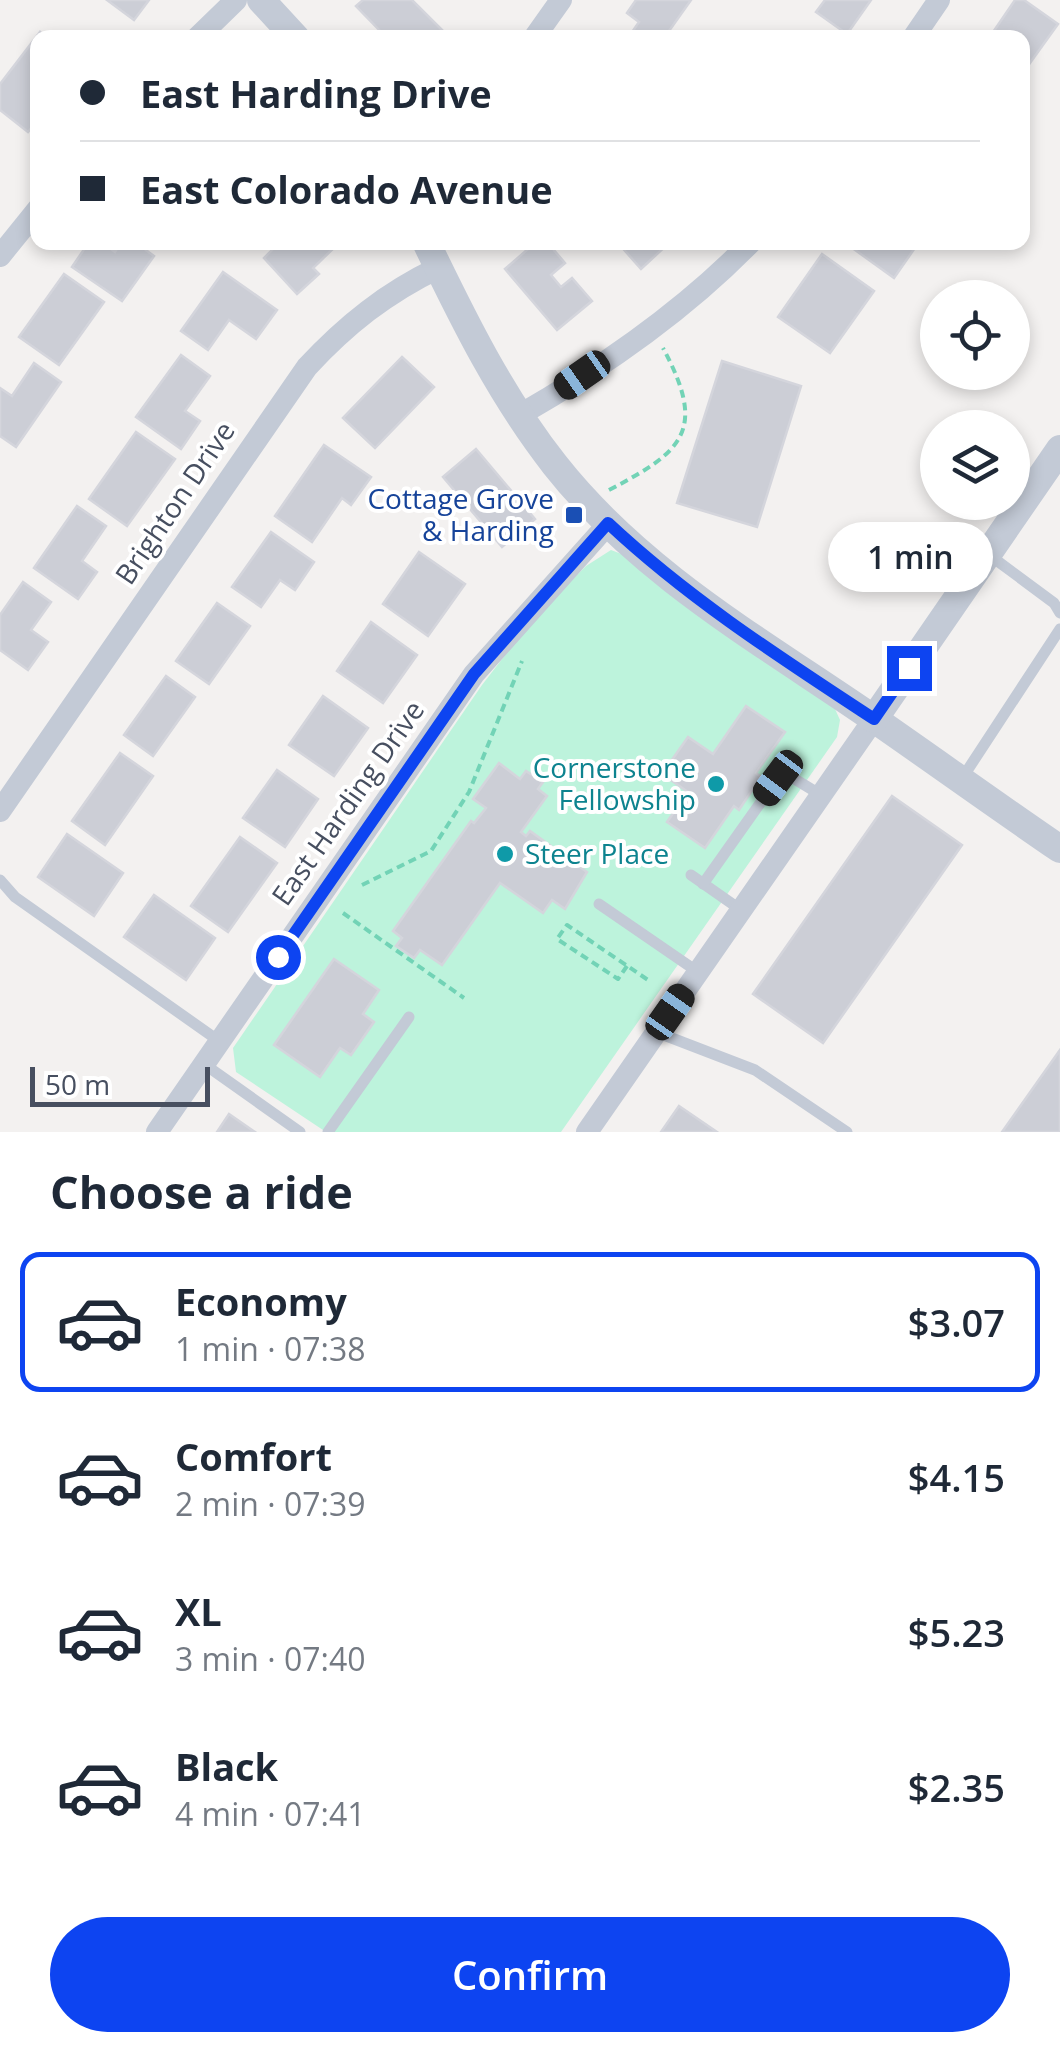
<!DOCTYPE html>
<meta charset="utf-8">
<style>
:root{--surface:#fff;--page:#f6f6f7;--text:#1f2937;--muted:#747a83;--line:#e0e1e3;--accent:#0d44f1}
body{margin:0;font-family:"Open Sans",sans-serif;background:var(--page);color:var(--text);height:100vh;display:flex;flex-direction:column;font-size:38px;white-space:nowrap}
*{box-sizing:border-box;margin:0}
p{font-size:32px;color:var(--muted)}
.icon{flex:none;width:55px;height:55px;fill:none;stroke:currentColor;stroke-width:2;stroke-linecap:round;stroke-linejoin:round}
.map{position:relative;height:1132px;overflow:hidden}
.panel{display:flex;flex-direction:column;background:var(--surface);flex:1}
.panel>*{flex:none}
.guide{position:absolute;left:30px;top:30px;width:1000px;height:220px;border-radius:20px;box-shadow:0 5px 15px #0003;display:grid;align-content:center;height:220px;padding:0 50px;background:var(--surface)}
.tools{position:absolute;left:920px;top:280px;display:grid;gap:20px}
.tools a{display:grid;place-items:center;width:110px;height:110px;border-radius:50%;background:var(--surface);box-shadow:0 5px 15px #0003;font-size:50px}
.scale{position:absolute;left:30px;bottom:25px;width:180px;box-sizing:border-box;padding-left:10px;border:5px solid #474f60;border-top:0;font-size:28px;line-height:35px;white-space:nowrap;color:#474f60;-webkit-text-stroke:8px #fff;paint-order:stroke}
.end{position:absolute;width:45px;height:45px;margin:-22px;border:12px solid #0d44f1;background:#fff;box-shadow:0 0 0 5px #fff}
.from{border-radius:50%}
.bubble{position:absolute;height:70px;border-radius:35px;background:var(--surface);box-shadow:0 5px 15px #0003;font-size:32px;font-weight:600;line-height:70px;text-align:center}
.car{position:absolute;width:30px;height:60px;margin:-30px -15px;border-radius:12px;box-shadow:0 0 8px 2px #0007;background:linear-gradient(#222 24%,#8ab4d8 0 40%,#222 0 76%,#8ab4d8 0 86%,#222 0)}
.guide b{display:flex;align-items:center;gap:35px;height:95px;font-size:38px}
.guide b+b{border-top:2px solid var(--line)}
.guide i{width:25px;height:25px;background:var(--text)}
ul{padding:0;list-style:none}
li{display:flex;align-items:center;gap:30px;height:140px;margin:0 20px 15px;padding:0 30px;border:5px solid transparent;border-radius:20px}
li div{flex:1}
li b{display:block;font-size:38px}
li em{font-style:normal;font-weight:600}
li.current{border-color:var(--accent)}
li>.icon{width:90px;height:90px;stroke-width:1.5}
h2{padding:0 50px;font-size:45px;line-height:120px}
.primary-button{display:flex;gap:20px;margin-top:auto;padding:20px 50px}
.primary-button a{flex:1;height:115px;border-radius:60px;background:var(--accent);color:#fff;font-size:40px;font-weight:600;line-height:115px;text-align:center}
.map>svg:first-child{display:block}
.green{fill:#bdf3dc}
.building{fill:#ccced6;stroke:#d4d5dc;stroke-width:2.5}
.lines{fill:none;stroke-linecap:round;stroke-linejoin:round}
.path{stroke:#72d3b6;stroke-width:4;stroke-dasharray:8 5;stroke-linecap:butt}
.service{stroke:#c3cad6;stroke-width:11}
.minor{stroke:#c3cad6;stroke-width:22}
.tertiary{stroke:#c3cad6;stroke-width:28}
.route{stroke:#0d44f1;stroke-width:12}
.transit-dot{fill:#1a4fb4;stroke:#fff;stroke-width:4}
.culture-dot{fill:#0f9aa8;stroke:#fff;stroke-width:4}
.labels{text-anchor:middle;stroke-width:8;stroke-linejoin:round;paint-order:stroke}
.transit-label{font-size:28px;fill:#164399;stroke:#fff;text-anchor:end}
.street-label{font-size:28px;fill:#474f60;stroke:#fff}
.culture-label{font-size:28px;fill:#0d838f;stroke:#fff;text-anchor:end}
</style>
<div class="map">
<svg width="1060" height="1132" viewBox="0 0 1060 1132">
<rect width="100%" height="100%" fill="#f3f1f0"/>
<polygon class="green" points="611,550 624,555 835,709 840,720 837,737 561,1132 326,1132 236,1072 233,1048 482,685 537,614 586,566"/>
<g class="building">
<polygon points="107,0 149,0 134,20"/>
<polygon points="363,0 412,0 447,35 387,38 356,6"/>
<polygon points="636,0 691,0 664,38 633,38 630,35 639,22 627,13"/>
<polygon points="825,0 871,0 847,34 816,12"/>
<polygon points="1015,0 1024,0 1058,24 1022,74 1022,38 989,38"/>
<polygon points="40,32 46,38 38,38 38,120 28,132 0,110 0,84"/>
<polygon points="89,242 101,242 115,252 121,242 135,242 154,256 122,301 72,267"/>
<polygon points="280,242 340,242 313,268 319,274 297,294 264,258"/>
<polygon points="536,242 547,242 565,263 551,275 561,287 572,278 592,301 557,330 505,269"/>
<polygon points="621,242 670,242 641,269 619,244"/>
<polygon points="844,242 919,242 894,278"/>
<polygon points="822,254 874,291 830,353 778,317"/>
<polygon points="223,272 277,310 256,339 229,320 208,350 181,331"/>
<polygon points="64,274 104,302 59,365 19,337"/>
<polygon points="181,355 210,376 185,411 200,421 181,449 136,417"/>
<polygon points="402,357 434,387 375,448 343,418"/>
<polygon points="722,361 801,386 757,527 677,503"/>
<polygon points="34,363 61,382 16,447 0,436 0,388 12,396"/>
<polygon points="136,432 175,459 127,526 89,499"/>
<polygon points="324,445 371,477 351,505 342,498 312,542 275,516"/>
<polygon points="476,449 535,519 502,547 443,477"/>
<polygon points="77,506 106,526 82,561 97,572 78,599 34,568"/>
<polygon points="271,532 314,562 295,590 280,580 261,607 232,587"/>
<polygon points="419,552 465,584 428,636 383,604"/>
<polygon points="23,582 51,602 31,630 48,642 28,670 0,650 0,615"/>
<polygon points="217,603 250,626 209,684 176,661"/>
<polygon points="371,622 417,655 383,703 337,671"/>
<polygon points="166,676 195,697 153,756 124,735"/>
<polygon points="323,696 368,728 334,776 289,745"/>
<polygon points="746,706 785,732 756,773 761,777 739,810 734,806 705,848 667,822 688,792 662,774 688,737 713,754"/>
<polygon points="120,753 153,776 105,845 72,821"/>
<polygon points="499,763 520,779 526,771 543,782 538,789 547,796 521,832 526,836 530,831 587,872 565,909 552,900 543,913 500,883 442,965 420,950 414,958 396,946 402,938 393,931 471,821 474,823 486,808 473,799"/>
<polygon points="277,770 318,799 285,847 243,818"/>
<polygon points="892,796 962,845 823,1043 753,994"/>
<polygon points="67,834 123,873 94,916 38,877"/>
<polygon points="240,837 277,863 228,932 191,906"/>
<polygon points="154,895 215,938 186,980 124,937"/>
<polygon points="334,959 379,990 363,1014 374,1022 351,1055 340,1048 320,1077 274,1045"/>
<polygon points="1060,1050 1060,1132 1002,1132"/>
<polygon points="679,1106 717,1132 661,1132"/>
<polygon points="229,1114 255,1132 217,1132"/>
</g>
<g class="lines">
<g class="path">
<path d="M609 490C684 451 707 430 663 348"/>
<polyline points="362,885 431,851 469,792 522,661"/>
<polyline points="343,913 464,998"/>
<polyline points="627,966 618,979 557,939 567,925 651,982"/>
</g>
<g class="service">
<polyline points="988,554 1054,603 1060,613"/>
<polyline points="961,780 1060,629"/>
<polyline points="691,875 741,910"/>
<polyline points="0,880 15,897 219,1041"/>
<polyline points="703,884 778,778 793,778 821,795"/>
<polyline points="599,904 698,972"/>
<polyline points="656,1032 755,1070 847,1132"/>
<polyline points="204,1064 300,1132"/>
<polyline points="328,1132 409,1017"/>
</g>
<g class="minor">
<polyline points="197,38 236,0"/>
<polyline points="534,38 561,0"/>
<polyline points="913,38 939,0"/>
<polyline points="0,256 38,209"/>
<path d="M518 416C600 369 685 310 751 242"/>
<path d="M0 811 307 367C346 325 386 293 438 268"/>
<polyline points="157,1132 474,674 609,523"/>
<polyline points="587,1132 874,719"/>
</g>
<g class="tertiary">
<polyline points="261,0 296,38"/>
<path d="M426 242C464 321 501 396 555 465 641 574 761 641 874 719 936 762 997 806 1060 849"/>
<polyline points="874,719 1060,449"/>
</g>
</g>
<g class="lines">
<path class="route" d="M278 957 474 674 608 523C689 599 781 658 874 719L909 668"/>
</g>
<rect class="transit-dot" x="564" y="505" width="20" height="20" rx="5"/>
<g class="culture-dot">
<circle cx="716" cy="784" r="10"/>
<circle cx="505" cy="854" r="10"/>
</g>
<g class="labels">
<g class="transit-label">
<text x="554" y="509">Cottage Grove<tspan x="554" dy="32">&amp; Harding</tspan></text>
</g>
<g class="street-label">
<text transform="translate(175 503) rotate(-56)" y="10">Brighton Drive</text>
<text transform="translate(348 803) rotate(-55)" y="10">East Harding Drive</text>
</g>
<g class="culture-label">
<text x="696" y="778">Cornerstone<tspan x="696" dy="32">Fellowship</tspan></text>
<text x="525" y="864" text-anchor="start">Steer Place</text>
</g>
</g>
</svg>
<div class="tools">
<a><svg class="icon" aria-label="locate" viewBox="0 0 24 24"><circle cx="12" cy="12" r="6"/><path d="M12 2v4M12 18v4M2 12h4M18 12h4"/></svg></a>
<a><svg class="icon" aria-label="layers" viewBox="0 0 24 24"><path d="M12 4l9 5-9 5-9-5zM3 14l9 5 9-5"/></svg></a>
</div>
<div class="scale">50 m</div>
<i class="end from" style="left:278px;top:957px"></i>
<i class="end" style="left:909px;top:668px"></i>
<div class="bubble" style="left:828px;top:522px;width:165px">1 min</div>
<i class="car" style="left:582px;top:375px;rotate:235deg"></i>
<i class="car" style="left:778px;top:778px;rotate:217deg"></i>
<i class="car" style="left:670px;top:1012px;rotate:35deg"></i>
<div class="guide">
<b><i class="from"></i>East Harding Drive</b>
<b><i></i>East Colorado Avenue</b>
</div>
</div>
<section class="panel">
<h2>Choose a ride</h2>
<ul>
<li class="current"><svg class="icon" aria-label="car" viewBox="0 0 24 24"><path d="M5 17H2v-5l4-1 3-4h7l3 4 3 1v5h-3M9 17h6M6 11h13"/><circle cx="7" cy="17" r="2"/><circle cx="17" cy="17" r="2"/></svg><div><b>Economy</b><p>1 min · 07:38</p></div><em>$3.07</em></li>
<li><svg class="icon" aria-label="car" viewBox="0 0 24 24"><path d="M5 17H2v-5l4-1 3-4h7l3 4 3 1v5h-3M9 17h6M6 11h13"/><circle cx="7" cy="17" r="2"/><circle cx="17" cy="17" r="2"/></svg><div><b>Comfort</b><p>2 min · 07:39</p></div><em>$4.15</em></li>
<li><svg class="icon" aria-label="car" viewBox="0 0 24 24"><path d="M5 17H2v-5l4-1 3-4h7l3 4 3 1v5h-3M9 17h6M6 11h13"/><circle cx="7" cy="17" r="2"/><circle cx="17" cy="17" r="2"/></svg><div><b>XL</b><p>3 min · 07:40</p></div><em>$5.23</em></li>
<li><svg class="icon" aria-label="car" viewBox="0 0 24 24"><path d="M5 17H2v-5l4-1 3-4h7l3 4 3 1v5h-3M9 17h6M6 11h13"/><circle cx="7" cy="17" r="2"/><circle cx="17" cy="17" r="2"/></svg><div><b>Black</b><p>4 min · 07:41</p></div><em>$2.35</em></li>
</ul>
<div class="primary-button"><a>Confirm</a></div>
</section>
